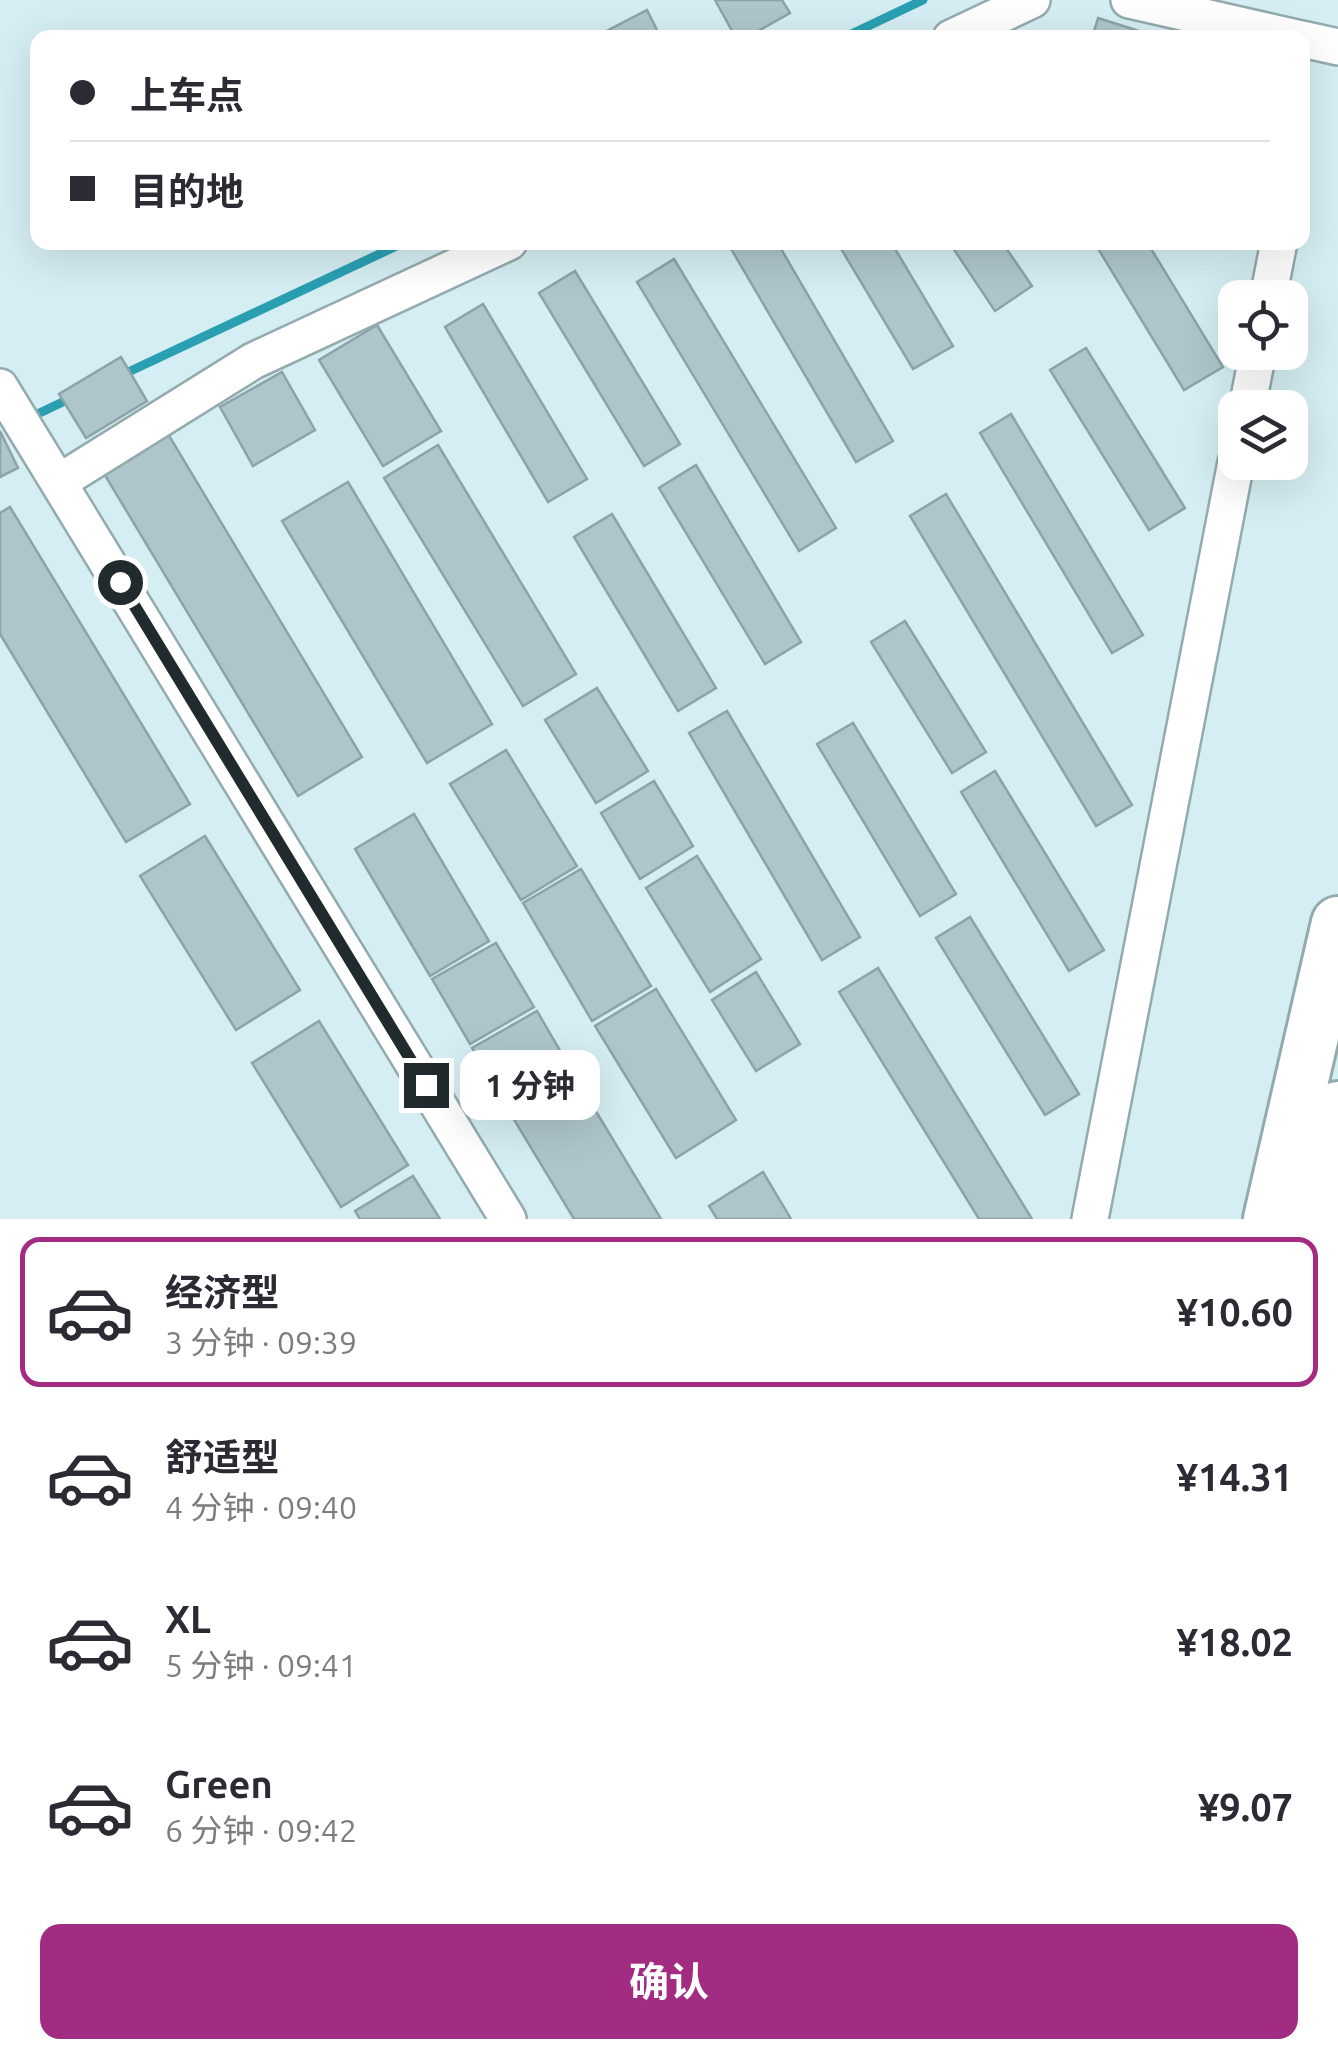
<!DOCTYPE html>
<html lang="zh">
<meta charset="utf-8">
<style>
:root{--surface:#fff;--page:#f7f7f7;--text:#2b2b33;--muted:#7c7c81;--line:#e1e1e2;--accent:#a32c83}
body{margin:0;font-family:Ubuntu,"Noto Sans SC",sans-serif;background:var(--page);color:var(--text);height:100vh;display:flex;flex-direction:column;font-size:38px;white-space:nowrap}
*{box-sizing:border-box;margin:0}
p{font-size:32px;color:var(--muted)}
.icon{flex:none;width:55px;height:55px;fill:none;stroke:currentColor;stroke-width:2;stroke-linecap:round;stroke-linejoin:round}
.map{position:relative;height:1219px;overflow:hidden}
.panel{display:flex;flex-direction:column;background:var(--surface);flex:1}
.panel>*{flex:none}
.top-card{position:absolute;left:30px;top:30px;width:1280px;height:220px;border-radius:20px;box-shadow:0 10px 40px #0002;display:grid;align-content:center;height:220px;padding:0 40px;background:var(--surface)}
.controls{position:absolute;left:1218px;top:280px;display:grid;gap:20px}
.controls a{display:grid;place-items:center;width:90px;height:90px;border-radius:20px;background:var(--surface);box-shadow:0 10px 40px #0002;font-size:50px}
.end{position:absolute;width:45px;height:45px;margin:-22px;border:12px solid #212a2c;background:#fff;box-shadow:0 0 0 5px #fff}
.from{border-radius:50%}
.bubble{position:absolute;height:70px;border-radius:20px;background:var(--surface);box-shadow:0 10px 40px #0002;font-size:32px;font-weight:700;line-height:70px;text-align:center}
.top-card b{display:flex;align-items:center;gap:35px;height:95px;font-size:38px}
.top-card b+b{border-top:2px solid var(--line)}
.top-card i{width:25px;height:25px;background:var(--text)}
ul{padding:18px 0 0;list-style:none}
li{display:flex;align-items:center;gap:30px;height:150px;margin:0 20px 15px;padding:0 20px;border:5px solid transparent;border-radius:20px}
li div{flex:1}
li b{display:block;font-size:38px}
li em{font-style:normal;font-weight:700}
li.on{border-color:var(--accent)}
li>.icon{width:90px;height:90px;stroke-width:1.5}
.action{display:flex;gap:20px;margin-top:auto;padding:20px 40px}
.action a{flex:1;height:115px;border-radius:20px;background:var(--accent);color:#fff;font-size:40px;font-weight:700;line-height:115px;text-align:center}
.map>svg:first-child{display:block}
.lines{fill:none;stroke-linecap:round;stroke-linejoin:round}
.stream{stroke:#2a9fb2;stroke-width:9}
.building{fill:#aec6cb;stroke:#8ca3a8;stroke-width:2.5}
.minor-casing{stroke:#93abaf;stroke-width:40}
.highway-casing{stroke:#93abaf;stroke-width:58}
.minor{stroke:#fff;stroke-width:35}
.highway{stroke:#fff;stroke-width:52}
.route{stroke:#212a2c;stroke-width:12}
</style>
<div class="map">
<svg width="1338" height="1219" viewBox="0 0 1338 1219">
<rect width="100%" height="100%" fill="#d5eef3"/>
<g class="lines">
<g class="stream">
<polyline points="843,38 923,0"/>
<polyline points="122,375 405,242"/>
<polyline points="27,419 71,398"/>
</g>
</g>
<g class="building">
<polygon points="715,0 782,0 790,13 746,38 736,38"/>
<polygon points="647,10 661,38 598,38 597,36"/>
<polygon points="1098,18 1161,38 1092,38"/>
<polygon points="727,242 777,242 893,441 856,462"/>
<polygon points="837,242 891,242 953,346 913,369"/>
<polygon points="949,242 1002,242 1032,286 995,311"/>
<polygon points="1094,242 1147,242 1223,367 1184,390"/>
<polygon points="674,259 836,528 799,551 637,282"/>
<polygon points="575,271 680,444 644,466 539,293"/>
<polygon points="483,304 587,479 548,502 445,327"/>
<polygon points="377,325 441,431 383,466 319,360"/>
<polygon points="1086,348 1185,508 1149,530 1050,370"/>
<polygon points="121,357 147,401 86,438 59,394"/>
<polygon points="282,372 315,430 253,466 220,407"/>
<polygon points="1011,414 1143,635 1112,653 980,433"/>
<polygon points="0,431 18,468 0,477"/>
<polygon points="168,434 362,757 298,796 103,472"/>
<polygon points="438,445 576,674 523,706 384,478"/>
<polygon points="696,465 801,642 765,664 659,488"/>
<polygon points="348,482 492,724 427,763 282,521"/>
<polygon points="946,494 1132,805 1096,826 910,516"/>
<polygon points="10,507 190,804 126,842 0,634 0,513"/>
<polygon points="612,514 716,688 678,711 574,537"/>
<polygon points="905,621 986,752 952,773 871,642"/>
<polygon points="597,688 648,771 596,803 545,720"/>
<polygon points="727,711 860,937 822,960 689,733"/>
<polygon points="853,723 956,894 920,916 817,744"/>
<polygon points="506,750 577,866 521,900 450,784"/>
<polygon points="995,771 1104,950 1069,971 961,792"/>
<polygon points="654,781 693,846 640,879 601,813"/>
<polygon points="414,814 489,941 430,976 355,849"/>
<polygon points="205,836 300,990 236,1030 140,876"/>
<polygon points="697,856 761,959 710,992 646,888"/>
<polygon points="581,869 651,986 592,1021 523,903"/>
<polygon points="970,917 1079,1094 1045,1115 936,938"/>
<polygon points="496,943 534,1007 470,1044 432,979"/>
<polygon points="878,968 1032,1219 979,1219 839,992"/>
<polygon points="756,972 800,1044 756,1071 712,1000"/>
<polygon points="656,989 736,1120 676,1158 595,1026"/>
<polygon points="537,1011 569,1066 504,1103 472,1048"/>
<polygon points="319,1021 408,1165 341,1207 252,1063"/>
<polygon points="571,1070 661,1219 574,1219 507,1108"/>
<polygon points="763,1172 791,1219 717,1219 709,1206"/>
<polygon points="413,1176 440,1219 360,1219 355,1211"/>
</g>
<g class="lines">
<g class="minor-casing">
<g id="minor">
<polyline points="1129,0 1297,38"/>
<polyline points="951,38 1032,0"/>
<polyline points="1302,39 1338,47"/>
<polyline points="1268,298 1279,242"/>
<polyline points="0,387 508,1219"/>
<polyline points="1247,408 1258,352"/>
<polyline points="59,482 253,361 509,242"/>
<polyline points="1090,1219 1236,462"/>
</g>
</g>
<g class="highway-casing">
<g id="highway">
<polyline points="1270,1219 1338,923"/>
<polyline points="1313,1219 1338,1108"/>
</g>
</g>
<use href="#minor" class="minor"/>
<use href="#highway" class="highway"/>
</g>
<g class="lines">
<polyline class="route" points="120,582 426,1085"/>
</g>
</svg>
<div class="controls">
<a><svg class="icon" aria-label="locate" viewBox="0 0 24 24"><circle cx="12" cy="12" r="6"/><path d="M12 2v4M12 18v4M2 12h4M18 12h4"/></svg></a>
<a><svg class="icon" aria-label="layers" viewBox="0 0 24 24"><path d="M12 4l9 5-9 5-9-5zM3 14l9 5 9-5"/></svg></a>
</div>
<i class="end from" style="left:120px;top:582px"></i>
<i class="end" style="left:426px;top:1085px"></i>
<div class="bubble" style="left:460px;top:1050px;width:140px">1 分钟</div>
<div class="top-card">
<b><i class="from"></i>上车点</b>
<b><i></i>目的地</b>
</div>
</div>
<section class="panel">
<ul>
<li class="on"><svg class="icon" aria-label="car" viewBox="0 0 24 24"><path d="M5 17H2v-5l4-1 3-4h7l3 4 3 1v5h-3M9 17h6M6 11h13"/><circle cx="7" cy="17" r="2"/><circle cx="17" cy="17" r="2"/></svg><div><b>经济型</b><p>3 分钟 · 09:39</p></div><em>¥10.60</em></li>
<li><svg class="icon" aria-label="car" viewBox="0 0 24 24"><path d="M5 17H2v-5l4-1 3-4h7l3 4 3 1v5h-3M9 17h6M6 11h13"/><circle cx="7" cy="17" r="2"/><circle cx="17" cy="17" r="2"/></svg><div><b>舒适型</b><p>4 分钟 · 09:40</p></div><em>¥14.31</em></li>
<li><svg class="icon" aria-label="car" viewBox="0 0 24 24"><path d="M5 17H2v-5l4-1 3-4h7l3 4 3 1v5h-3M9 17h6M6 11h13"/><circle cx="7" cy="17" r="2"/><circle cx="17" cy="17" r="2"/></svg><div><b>XL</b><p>5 分钟 · 09:41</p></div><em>¥18.02</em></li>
<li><svg class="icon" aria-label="car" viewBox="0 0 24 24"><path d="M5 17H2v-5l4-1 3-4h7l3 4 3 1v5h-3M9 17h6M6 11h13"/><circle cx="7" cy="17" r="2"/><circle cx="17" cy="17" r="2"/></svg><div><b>Green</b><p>6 分钟 · 09:42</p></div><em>¥9.07</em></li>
</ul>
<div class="action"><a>确认</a></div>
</section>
